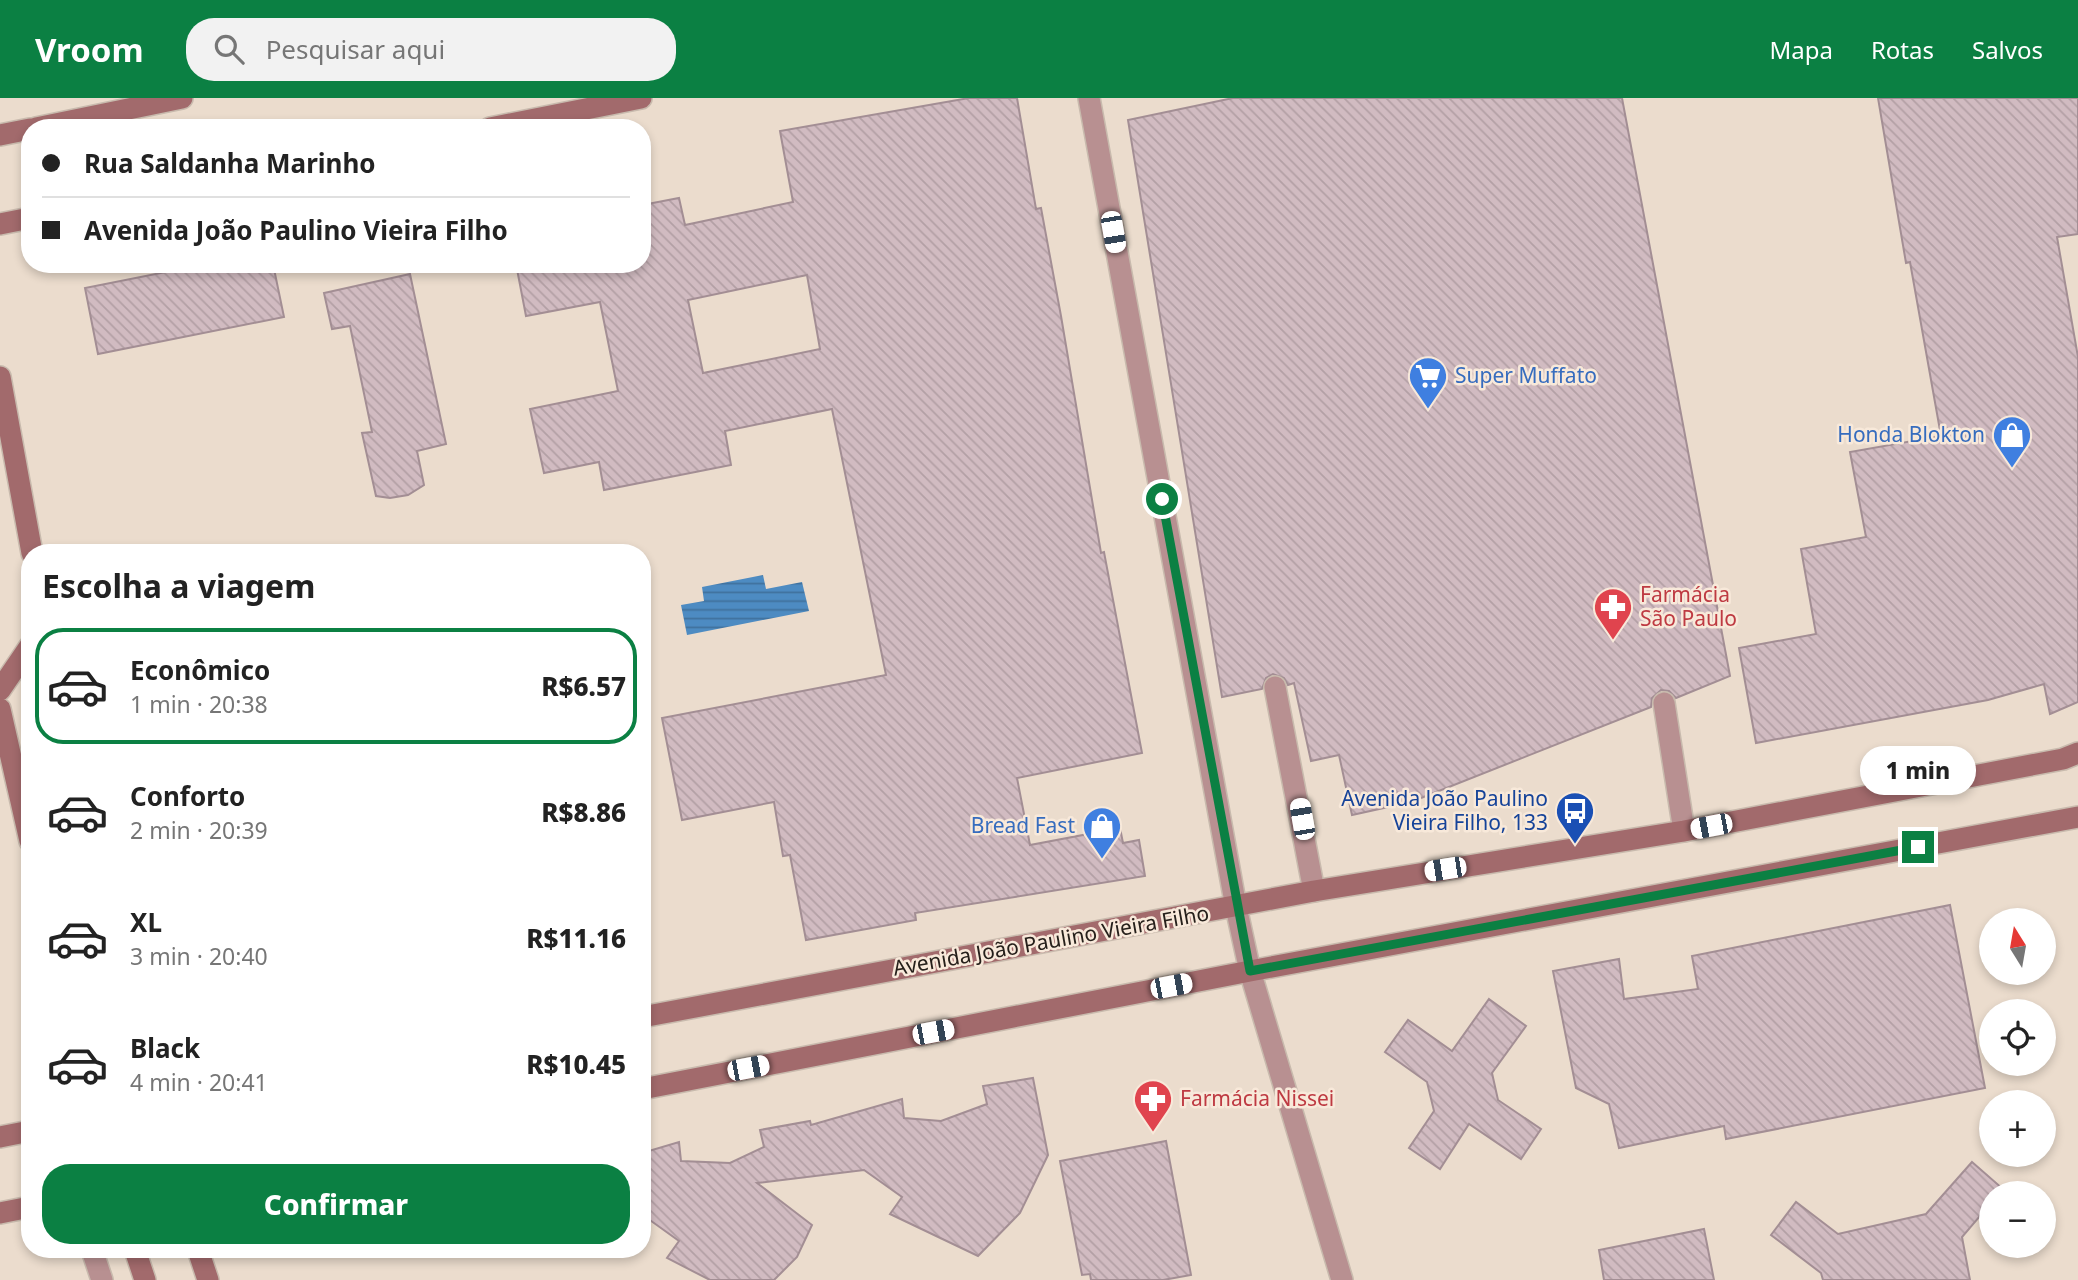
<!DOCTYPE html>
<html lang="pt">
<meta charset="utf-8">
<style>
:root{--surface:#fff;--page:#f2f2f2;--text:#222;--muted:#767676;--line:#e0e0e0;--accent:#0b8043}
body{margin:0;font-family:"Noto Sans",sans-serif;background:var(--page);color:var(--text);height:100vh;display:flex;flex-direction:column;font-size:26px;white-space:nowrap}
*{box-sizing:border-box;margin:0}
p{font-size:23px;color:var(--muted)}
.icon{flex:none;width:38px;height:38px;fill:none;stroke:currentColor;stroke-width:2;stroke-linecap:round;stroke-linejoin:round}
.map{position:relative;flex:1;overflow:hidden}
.drawer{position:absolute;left:21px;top:446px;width:630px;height:714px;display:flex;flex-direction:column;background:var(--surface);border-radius:28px;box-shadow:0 4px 10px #0003}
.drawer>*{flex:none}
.top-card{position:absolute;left:21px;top:21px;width:630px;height:154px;border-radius:28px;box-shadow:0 4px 10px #0003;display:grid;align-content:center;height:154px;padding:0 21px;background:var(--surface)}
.needle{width:46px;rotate:349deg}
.fabs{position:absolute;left:1979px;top:810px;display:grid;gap:14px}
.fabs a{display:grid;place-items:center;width:77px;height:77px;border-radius:50%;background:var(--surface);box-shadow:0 4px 10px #0003;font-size:35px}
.end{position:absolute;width:32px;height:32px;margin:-16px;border:9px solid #0b8043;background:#fff;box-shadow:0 0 0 4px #fff}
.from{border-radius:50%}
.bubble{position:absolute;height:49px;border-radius:24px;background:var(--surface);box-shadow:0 4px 10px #0003;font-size:23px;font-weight:800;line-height:49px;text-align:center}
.car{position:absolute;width:21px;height:42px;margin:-21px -10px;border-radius:9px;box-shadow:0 0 5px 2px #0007;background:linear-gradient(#fff 24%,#345 0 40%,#fff 0 76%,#345 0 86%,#fff 0)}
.top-card b{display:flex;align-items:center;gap:24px;height:66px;font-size:26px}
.top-card b+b{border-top:2px solid var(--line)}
.top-card i{width:18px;height:18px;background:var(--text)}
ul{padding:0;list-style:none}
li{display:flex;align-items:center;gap:21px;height:116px;margin:0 14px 10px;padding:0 7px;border:4px solid transparent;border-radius:28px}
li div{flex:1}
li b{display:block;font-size:26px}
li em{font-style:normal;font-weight:800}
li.current{border-color:var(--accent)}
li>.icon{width:63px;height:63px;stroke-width:1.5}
h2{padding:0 21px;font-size:32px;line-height:84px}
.button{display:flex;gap:14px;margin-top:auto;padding:14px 21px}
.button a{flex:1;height:80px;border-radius:28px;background:var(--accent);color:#fff;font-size:28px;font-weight:800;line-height:80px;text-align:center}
header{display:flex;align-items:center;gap:42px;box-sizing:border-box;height:98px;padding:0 35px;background:var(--accent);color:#fff}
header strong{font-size:33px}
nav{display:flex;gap:38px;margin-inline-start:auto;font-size:24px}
.search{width:490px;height:63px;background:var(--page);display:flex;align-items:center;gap:18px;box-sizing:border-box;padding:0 24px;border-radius:28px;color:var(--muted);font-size:26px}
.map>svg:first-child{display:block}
.water{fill:url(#water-rules)}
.building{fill:url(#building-back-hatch);stroke:#a38e94;stroke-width:2;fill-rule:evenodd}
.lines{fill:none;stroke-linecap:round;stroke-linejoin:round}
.lane-casing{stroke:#c8baad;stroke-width:24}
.street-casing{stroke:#c8baad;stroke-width:24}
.secondary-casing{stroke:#c8baad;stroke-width:24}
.lane{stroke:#b89091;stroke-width:21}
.street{stroke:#b89091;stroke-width:21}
.secondary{stroke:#a26a6c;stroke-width:21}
.route{stroke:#0b8043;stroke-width:9}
.labels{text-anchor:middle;stroke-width:5;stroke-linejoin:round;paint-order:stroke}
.shop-label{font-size:21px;fill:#366cbe;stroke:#f8e9da;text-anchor:end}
.health-label{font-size:21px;fill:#be3a42;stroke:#f8e9da;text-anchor:start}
.transit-label{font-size:21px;fill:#164399;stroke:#f8e9da;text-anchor:end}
.street-label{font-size:21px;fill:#26201b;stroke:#f8e9da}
</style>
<header>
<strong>Vroom</strong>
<div class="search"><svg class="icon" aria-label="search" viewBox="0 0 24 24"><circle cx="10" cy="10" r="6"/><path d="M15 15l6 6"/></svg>Pesquisar aqui</div>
<nav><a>Mapa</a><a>Rotas</a><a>Salvos</a></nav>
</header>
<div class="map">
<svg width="2078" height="1182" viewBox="0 0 2078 1182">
<defs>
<pattern id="water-rules" width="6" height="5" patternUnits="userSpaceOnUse" patternTransform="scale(1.75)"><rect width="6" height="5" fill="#4d8bc2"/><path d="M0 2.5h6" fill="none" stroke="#40719d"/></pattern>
<pattern id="building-back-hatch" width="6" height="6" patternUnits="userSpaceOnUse" patternTransform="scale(1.75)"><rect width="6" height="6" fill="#d1bbc1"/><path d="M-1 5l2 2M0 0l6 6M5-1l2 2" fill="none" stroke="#b3a0a5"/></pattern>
</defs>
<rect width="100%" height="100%" fill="#ebdccd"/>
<polygon class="water" points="763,477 766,491 802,484 809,513 687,537 681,507 704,503 702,489"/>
<g class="building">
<path d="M969 0H1017L1036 111 1041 110 1061 218 1101 455 1104 454 1142 655 1017 680 1030 747 1120 730 1123 745 1139 742 1145 778 915 815 916 822 806 842 790 757 783 758 774 704 682 722 662 620 886 577 832 311 725 333 731 367 604 392 599 364 544 375 530 311 618 293 600 204 526 218 516 166H642V107L679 100 685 127 793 104 780 33ZM807 177 820 251 703 275 688 202Z"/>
<polygon points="1233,0 1622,0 1730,578 1676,600 1669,593 1661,592 1652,600 1651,609 1411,704 1352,717 1339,657 1311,663 1294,585 1288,587 1284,580 1273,576 1266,580 1262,591 1222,599 1128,22"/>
<polygon points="1878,0 2078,0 2078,136 2057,139 2078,259 2078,604 2050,616 2044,586 1988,602 1756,645 1739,550 1816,536 1801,451 1866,439 1850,354 1941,338 1910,164 1906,165"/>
<polygon points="206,166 273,166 284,219 98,256 85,190"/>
<polygon points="410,176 446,346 417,353 424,387 408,397 390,400 376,398 362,335 372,334 350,228 332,231 324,195"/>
<polygon points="1950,807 1985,990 1726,1041 1724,1028 1619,1050 1609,1006 1576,990 1553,873 1619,861 1624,901 1698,891 1692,858"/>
<polygon points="1489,901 1526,928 1492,975 1498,1002 1541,1031 1521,1061 1469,1026 1440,1071 1409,1050 1434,1013 1427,984 1385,954 1408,922 1452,953"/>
<polygon points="1033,980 1048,1057 1020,1115 978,1158 890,1116 902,1099 864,1072 757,1085 812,1127 797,1159 774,1182 710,1182 667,1160 679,1143 647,1120 642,1095 642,1055 679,1044 681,1063 730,1065 764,1049 760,1032 810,1023 811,1027 902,1001 904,1020 941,1023 987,1006 983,988"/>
<polygon points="1166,1043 1191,1177 1163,1182 1091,1182 1090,1176 1082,1177 1060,1063"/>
<polygon points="1972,1064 2003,1091 1999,1096 1992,1096 1992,1104 1962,1139 1970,1182 1823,1182 1821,1175 1771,1137 1796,1104 1838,1136 1926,1116"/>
<polygon points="1704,1131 1714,1182 1604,1182 1599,1152"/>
</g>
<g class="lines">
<g class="lane-casing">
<g id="lane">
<polyline points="1275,589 1314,793"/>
<polyline points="1664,605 1684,733"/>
<polyline points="92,1152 102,1182"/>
</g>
</g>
<g class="street-casing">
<polyline id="street" points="1089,0 1236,809 1250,873 1342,1182"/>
</g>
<g class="secondary-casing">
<g id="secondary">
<polyline points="36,30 182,0"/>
<polyline points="490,30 641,0"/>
<polyline points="0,37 30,31"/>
<polyline points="0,126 30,120"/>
<polyline points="0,279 32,455"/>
<polyline points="0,592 30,548"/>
<polyline points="0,611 30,743"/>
<polyline points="642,919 1314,793 1684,733 2063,661 2078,655"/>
<polyline points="642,991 1250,873 2078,719"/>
<polyline points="0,1039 30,1033"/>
<polyline points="0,1115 30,1109"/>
<polyline points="135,1152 145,1182"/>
<polyline points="198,1152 208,1182"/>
</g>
</g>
<use href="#lane" class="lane"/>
<use href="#street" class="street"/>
<use href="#secondary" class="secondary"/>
</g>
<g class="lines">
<polyline class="route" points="1162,401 1250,873 1918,749"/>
</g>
<defs>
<g id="supermarket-pin" transform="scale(2.0125)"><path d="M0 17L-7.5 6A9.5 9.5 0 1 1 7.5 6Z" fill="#3f7fe0" stroke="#f8e9da"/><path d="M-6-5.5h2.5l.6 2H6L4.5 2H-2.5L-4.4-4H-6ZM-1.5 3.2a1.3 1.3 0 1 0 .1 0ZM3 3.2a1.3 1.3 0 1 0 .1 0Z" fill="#fff"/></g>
<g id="shop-pin" transform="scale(2.0125)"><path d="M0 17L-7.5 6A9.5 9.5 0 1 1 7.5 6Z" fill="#3f7fe0" stroke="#f8e9da"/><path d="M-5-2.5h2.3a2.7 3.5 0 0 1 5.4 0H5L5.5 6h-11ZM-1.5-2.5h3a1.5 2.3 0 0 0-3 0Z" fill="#fff"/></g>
<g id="pharmacy-pin" transform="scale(2.0125)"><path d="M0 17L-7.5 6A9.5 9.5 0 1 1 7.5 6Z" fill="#e0444e" stroke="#f8e9da"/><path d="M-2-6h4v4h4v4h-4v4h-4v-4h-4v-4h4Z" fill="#fff"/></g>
<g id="bus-pin" transform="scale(2.0125)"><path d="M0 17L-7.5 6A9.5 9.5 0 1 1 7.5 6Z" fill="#1a4fb4" stroke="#f8e9da"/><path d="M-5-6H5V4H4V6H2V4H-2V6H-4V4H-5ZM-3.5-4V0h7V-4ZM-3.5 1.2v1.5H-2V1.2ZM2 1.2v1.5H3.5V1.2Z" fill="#fff"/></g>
</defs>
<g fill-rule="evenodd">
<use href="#supermarket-pin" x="1428" y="278"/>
<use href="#shop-pin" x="2012" y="337"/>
<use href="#pharmacy-pin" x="1613" y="509"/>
<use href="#bus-pin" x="1575" y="713"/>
<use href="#shop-pin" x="1102" y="728"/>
<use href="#pharmacy-pin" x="1153" y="1001"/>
</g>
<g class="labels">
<g class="shop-label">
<text x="1455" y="285" text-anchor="start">Super Muffato</text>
<text x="1985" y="344">Honda Blokton</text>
<text x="1075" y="735">Bread Fast</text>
</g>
<g class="health-label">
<text x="1640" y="504">Farmácia<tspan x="1640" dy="24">São Paulo</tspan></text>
<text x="1180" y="1008">Farmácia Nissei</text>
</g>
<g class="transit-label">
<text x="1548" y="708">Avenida João Paulino<tspan x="1548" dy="24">Vieira Filho, 133</tspan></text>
</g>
<g class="street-label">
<text transform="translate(1051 843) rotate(-10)" y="7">Avenida João Paulino Vieira Filho</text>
</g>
</g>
</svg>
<div class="fabs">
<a><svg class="needle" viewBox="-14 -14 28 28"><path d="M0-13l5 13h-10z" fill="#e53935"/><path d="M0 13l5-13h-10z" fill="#767676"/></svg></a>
<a><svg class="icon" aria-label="locate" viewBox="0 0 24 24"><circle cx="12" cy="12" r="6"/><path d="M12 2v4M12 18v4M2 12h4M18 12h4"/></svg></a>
<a>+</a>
<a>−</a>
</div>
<i class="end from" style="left:1162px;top:401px"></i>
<i class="end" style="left:1918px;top:749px"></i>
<div class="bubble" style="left:1860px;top:648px;width:116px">1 min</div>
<i class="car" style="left:1113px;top:134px;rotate:170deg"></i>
<i class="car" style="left:1302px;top:721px;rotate:350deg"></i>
<i class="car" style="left:1711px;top:728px;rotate:259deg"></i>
<i class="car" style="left:1445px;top:771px;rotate:261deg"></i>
<i class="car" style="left:1171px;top:888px;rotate:79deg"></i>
<i class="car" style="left:933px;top:934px;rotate:79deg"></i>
<i class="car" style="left:748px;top:970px;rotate:79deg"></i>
<div class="top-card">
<b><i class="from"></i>Rua Saldanha Marinho</b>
<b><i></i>Avenida João Paulino Vieira Filho</b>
</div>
<section class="drawer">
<h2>Escolha a viagem</h2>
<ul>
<li class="current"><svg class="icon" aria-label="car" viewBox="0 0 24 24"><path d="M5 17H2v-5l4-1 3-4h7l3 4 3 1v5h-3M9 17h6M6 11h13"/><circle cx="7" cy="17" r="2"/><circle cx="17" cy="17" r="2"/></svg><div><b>Econômico</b><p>1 min · 20:38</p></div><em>R$6.57</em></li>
<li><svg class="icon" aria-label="car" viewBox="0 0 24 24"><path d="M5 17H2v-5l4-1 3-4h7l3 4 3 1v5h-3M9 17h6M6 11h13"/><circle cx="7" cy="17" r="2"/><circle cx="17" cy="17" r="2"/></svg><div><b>Conforto</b><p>2 min · 20:39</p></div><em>R$8.86</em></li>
<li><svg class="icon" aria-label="car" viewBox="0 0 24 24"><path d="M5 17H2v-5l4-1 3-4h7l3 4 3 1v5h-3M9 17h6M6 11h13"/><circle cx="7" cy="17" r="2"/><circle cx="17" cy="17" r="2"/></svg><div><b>XL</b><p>3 min · 20:40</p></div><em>R$11.16</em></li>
<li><svg class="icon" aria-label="car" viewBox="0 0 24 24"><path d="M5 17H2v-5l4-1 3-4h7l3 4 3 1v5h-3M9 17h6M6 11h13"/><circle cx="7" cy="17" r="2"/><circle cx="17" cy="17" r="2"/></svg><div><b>Black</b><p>4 min · 20:41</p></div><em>R$10.45</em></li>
</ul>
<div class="button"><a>Confirmar</a></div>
</section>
</div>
